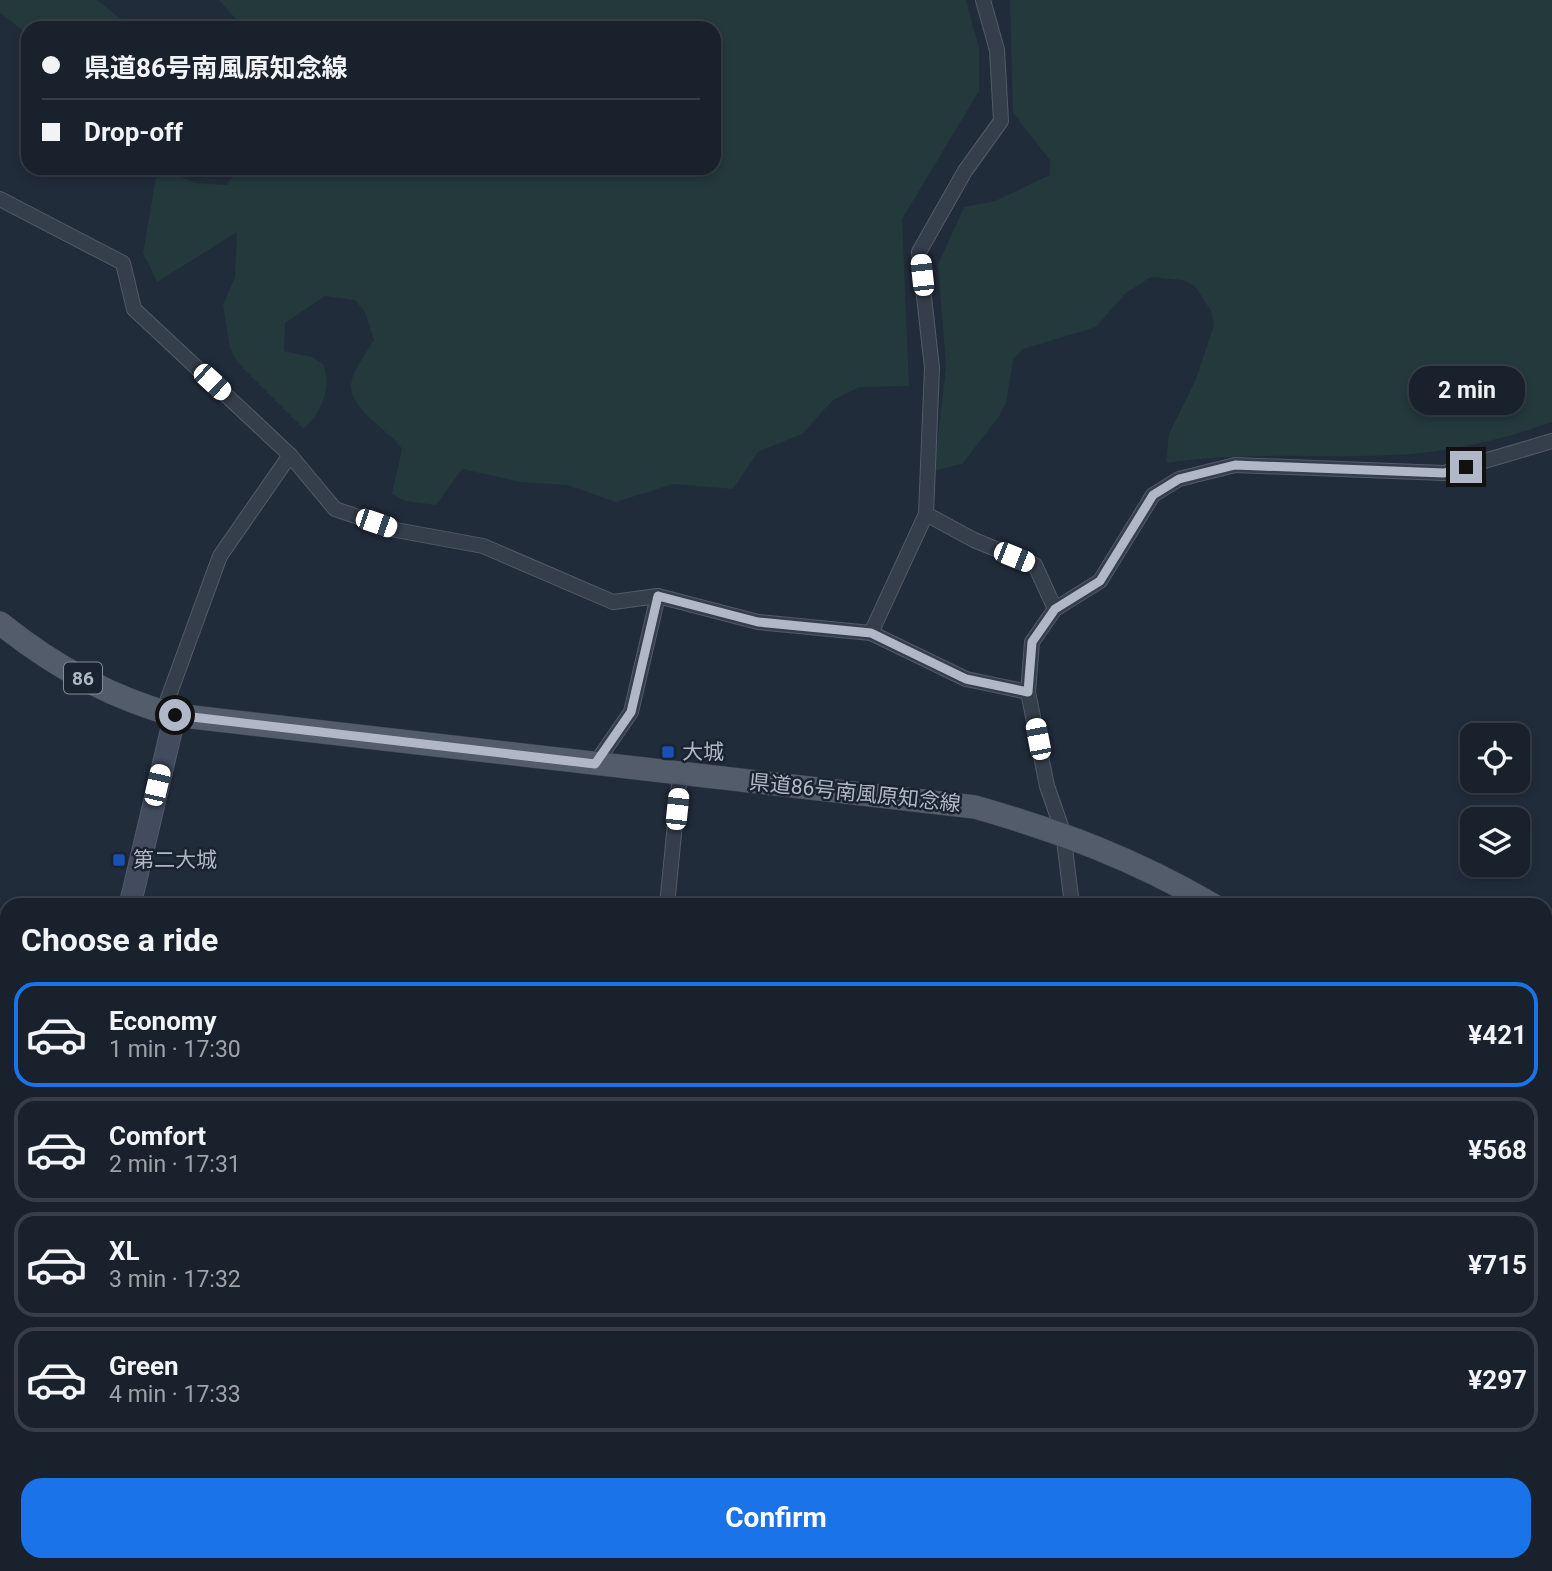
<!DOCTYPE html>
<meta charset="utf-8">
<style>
:root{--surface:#19212c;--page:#222934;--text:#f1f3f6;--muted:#9fa3a9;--line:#373e48;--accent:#1a73e8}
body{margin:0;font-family:Roboto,"Noto Sans JP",sans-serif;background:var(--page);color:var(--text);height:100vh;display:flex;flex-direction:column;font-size:26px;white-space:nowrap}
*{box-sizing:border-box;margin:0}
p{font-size:23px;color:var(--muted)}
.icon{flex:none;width:38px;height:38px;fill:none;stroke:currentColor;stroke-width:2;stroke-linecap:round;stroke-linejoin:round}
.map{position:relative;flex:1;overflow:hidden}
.drawer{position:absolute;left:0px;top:898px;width:1552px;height:674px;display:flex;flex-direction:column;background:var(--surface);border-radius:21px 21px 0 0;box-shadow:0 4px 10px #0003,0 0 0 2px var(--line)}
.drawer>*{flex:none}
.guide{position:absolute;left:21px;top:21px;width:700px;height:154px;border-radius:21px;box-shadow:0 4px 10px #0003,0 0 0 2px var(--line);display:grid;align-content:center;height:154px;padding:0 21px;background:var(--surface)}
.fabs{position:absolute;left:1460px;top:723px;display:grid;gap:14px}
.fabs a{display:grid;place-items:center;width:70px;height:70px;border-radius:14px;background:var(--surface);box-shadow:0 4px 10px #0003,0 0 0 2px var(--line);font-size:35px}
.end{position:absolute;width:32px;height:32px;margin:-16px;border:9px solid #b0b8c7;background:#111;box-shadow:0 0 0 4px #111}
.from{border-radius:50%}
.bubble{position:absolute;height:49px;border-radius:21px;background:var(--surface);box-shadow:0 4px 10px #0003,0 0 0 2px var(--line);font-size:23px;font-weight:700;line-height:49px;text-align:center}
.car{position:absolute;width:21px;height:42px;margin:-21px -10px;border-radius:9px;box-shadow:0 0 5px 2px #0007;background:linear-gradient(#fff 24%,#345 0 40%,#fff 0 76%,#345 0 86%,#fff 0)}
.guide b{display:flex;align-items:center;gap:24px;height:66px;font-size:26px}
.guide b+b{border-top:2px solid var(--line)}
.guide i{width:18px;height:18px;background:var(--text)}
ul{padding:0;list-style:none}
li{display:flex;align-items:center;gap:21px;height:105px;margin:0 14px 10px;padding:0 7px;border:4px solid var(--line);border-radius:21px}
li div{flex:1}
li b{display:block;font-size:26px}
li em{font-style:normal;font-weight:700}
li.selected{border-color:var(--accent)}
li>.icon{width:63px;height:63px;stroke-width:1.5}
h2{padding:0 21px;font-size:32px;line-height:84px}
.action{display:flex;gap:14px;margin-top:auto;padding:14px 21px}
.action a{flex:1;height:80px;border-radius:21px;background:var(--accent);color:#fff;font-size:28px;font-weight:700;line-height:80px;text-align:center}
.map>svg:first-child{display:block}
.green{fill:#23393c}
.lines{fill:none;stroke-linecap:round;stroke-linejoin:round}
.river{stroke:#344663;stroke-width:32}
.street-casing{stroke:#535b69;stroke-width:16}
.secondary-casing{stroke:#535b69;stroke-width:23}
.primary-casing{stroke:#3e4754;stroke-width:24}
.highway-casing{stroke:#404856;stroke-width:28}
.street{stroke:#353e4b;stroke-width:14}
.secondary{stroke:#424c5e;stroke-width:21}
.primary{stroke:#525c6b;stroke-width:23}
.highway{stroke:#716551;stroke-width:26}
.route{stroke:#b0b8c7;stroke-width:9}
.transit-dot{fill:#1a4fb4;stroke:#1a2330;stroke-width:2.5}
.labels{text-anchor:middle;stroke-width:5;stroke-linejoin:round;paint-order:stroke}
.shield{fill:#1a2330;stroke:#838b9a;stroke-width:2}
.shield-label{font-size:19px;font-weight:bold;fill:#b0b8c7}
.poi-label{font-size:21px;fill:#b0b8c7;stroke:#1a2330;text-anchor:start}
.street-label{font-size:21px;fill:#b0b8c7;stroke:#1a2330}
</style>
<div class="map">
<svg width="1552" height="1571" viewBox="0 0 1552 1571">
<rect width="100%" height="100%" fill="#212c3b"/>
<g class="green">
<polygon points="0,0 97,0 132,28 28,28 28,34 0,13"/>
<path d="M219 0H966L979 48V91L902 219 909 386 860 387 833 400 802 434 758 452 733 489 673 484 616 502 567 485 521 482 462 469 436 505 405 501 392 494 402 449C389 429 344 407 352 379 356 366 367 352 374 340L365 312 355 300 325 296 285 323 284 351 312 357 324 365C331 393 322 409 304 429L237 362 230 348 223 305 235 277 237 232 157 282 143 253 156 178 169 173 197 183 226 185 240 168H714V28H244Z"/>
<path d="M1010 0H1552V422C1508 438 1458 450 1411 454 1329 460 1248 450 1166 463L1169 434 1196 379 1214 325 1211 311 1195 286 1182 280 1151 277 1126 293 1096 327 1023 349 1013 360 1006 403 998 418 962 464 934 471 946 367 938 265 964 207 995 201 1050 175V160L1013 113Z"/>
<polygon points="0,1032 7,1034 7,1277 0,1271"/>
<polygon points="520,1565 567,1565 565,1571"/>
<polygon points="585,1565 710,1564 748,1571 584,1571"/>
</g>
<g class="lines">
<g class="river">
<polyline points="0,1012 7,1013"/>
<polyline points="1545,1400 1552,1401"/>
</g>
<g class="street-casing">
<g id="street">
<polyline points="0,199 123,263 134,309 290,455 335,509 396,530 483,546 613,602 658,596 758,622 871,633 966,679 1028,692"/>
<polyline points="926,514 974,540 1035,565 1055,609"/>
<polyline points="871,633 926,514 932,368 919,252 965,171 1001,121 997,50 983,0"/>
<polyline points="163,712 220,556 290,455"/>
<polyline points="595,764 631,712 658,596"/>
<polyline points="667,905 680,773"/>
<polyline points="1072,905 1063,832 1047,786 1028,692 1032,642 1055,609 1100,581 1153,495 1179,479 1235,465 1444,473 1552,441"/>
<polyline points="0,989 7,991"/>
<polyline points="1545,1264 1552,1238"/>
<polyline points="0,1281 7,1288"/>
<polyline points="1545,1386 1552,1387"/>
<polyline points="1545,1528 1552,1530"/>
<polyline points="769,1564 810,1571"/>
<polyline points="572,1571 574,1564"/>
<polyline points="930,1571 931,1564"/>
<polyline points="1182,1571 1183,1564"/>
<polyline points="1468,1571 1469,1564"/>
</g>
</g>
<g class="secondary-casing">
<g id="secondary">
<polyline points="130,905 175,715"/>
<polyline points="0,1432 7,1422"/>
</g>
</g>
<g class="primary-casing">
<g id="primary">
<path d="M0 623C51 664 111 698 175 715L975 807C1062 832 1134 859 1213 905"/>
<polyline points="1545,1030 1552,1032"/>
</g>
</g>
<g class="highway-casing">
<g id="highway">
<polyline points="0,1493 7,1497"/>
<polyline points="204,1564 227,1571"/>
<polyline points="460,1564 487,1571"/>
</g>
</g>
<use href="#street" class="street"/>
<use href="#secondary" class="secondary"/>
<use href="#primary" class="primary"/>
<use href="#highway" class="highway"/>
</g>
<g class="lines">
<polyline class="route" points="175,715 595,764 631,712 658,596 758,622 871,633 966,679 1028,692 1032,642 1055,609 1100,581 1153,495 1179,479 1235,465 1444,473 1466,467"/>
</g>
<g class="transit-dot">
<rect x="661" y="745" width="14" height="14" rx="3.5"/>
<rect x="112" y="853" width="14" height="14" rx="3.5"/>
</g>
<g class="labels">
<rect class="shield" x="64" y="662.5" width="38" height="31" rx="5"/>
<g class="shield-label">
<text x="83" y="685">86</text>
</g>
<g class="poi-label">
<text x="682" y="759">大城</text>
<text x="133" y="867">第二大城</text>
</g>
<g class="street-label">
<text transform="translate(855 793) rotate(6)" y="7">県道86号南風原知念線</text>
</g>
</g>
</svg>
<div class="fabs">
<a><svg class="icon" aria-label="locate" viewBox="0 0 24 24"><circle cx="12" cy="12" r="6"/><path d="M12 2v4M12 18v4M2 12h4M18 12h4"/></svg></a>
<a><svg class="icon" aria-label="layers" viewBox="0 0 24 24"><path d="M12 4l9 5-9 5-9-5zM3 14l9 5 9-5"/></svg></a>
</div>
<i class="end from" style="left:175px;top:715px"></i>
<i class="end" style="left:1466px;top:467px"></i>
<div class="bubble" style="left:1409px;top:366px;width:116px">2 min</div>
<i class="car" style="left:922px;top:275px;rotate:354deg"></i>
<i class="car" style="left:212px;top:382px;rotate:133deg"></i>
<i class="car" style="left:376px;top:523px;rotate:109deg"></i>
<i class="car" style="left:1014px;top:557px;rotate:112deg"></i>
<i class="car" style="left:1038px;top:739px;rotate:349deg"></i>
<i class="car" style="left:157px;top:785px;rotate:13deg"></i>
<i class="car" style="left:677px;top:809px;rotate:6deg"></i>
<div class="guide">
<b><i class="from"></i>県道86号南風原知念線</b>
<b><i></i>Drop-off</b>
</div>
<section class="drawer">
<h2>Choose a ride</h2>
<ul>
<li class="selected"><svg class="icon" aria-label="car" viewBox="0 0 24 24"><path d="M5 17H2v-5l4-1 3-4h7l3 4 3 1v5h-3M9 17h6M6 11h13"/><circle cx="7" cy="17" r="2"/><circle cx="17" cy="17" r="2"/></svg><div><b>Economy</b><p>1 min · 17:30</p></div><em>¥421</em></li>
<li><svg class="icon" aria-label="car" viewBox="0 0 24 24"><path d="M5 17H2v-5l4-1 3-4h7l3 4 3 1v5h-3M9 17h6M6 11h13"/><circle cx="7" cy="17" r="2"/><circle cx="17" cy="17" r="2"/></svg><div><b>Comfort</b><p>2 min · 17:31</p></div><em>¥568</em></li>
<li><svg class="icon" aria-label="car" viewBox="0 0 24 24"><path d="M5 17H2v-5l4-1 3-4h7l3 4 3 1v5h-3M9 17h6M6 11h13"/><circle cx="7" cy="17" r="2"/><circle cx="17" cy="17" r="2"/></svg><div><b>XL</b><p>3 min · 17:32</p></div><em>¥715</em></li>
<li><svg class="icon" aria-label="car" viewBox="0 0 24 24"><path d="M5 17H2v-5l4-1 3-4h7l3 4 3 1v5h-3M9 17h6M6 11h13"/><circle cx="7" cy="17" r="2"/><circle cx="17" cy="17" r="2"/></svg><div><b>Green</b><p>4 min · 17:33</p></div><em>¥297</em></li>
</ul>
<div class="action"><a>Confirm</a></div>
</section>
</div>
